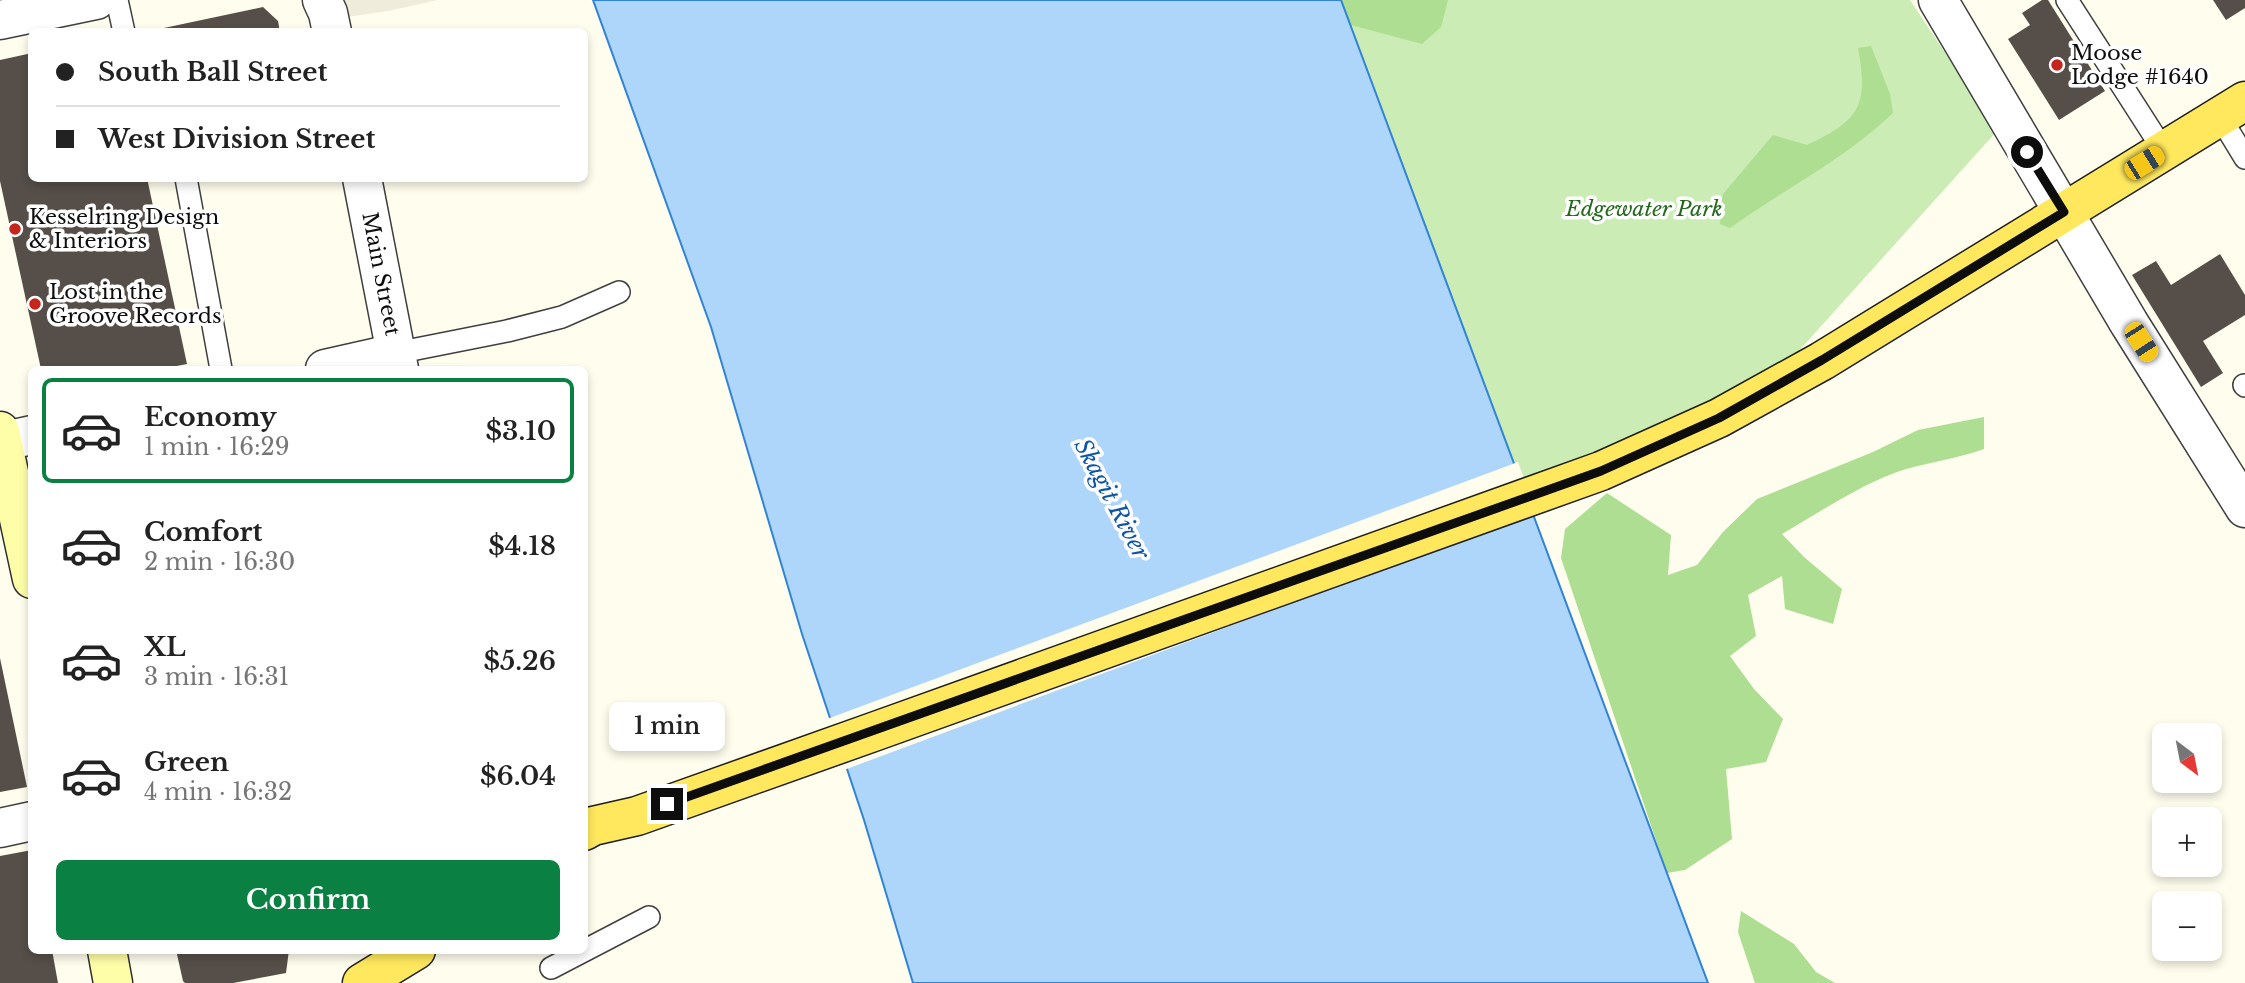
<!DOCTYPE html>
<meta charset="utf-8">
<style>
:root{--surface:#fff;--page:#f6f6f6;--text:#222;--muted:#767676;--line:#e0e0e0;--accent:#0b8043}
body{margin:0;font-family:"Libre Baskerville",serif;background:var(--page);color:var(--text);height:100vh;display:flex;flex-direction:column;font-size:26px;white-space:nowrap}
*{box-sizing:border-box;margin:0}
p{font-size:23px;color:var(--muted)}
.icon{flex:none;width:38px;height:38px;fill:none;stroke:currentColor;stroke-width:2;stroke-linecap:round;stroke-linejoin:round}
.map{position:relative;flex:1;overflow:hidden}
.drawer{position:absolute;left:28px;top:366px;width:560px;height:588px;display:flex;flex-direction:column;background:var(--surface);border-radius:10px;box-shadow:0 4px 10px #0003}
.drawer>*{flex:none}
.banner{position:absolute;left:28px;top:28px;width:560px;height:154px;border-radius:10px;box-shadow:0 4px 10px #0003;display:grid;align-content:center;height:154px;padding:0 28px;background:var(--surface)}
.needle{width:46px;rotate:148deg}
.fabs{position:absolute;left:2152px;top:723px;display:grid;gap:14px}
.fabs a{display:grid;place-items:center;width:70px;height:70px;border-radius:10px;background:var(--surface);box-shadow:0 4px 10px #0003;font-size:35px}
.end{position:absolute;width:32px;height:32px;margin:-16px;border:9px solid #0d0d0d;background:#fff;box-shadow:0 0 0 4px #fff}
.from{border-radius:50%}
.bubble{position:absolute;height:49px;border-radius:10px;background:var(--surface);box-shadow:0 4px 10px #0003;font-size:23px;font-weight:600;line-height:49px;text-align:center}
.car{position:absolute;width:21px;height:42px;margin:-21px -10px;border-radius:9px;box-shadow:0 0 5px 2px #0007;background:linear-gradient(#f5c518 24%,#345 0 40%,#f5c518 0 76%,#345 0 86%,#f5c518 0)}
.banner b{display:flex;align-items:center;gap:24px;height:66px;font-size:26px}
.banner b+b{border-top:2px solid var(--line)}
.banner i{width:18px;height:18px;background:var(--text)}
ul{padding:12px 0 0;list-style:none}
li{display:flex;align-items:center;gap:21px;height:105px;margin:0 14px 10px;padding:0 14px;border:4px solid transparent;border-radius:10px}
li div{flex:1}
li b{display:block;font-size:26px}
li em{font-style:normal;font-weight:600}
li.current{border-color:var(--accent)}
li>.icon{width:63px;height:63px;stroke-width:1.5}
.primary-button{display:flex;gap:14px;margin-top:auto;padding:14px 28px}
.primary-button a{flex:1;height:80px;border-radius:10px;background:var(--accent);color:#fff;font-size:28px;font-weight:600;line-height:80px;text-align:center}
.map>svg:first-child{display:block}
.green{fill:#cbecb4}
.forest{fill:#adde92}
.plaza{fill:#efecdc}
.water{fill:#aed6fa;stroke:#3083d6;stroke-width:2}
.pier{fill:#fffded}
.building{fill:#564f49}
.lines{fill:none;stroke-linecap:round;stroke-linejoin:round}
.lane-casing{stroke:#404040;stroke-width:24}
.street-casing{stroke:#404040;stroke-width:41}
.secondary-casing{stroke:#2f2f2f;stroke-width:41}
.primary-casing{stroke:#1e1e1e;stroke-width:41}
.lane{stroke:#fff;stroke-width:21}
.street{stroke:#fff;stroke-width:38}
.secondary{stroke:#fffea8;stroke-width:38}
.primary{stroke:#ffe85d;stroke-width:38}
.route{stroke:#0d0d0d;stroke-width:9}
.poi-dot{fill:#c6251c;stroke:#fff;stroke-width:2.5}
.labels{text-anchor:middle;stroke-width:7;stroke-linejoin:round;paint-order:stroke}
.poi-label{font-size:21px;fill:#0d0d0d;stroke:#fff;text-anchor:start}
.park-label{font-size:21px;font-style:italic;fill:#226919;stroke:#fff}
.street-label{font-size:21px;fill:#0d0d0d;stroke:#fff}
.water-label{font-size:23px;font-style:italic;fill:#0e55a7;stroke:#fff}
</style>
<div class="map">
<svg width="2245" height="983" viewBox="0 0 2245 983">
<rect width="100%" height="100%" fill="#fffded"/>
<polygon class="green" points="1341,0 1910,0 1997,131 1759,395 1529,502"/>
<g class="forest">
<polygon points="1341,0 1448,0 1441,27 1422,44 1351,25"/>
<path d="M1871 46 1890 94 1893 113C1844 160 1784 189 1730 228L1720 224 1723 194 1773 135 1807 145C1859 120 1869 107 1858 48Z"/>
<path d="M1984 417V449C1958 458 1932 462 1906 469 1864 482 1820 512 1782 534L1804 557 1842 589 1833 624 1785 609 1782 576 1748 595 1756 636 1730 656 1754 689 1783 719 1766 762 1726 769 1732 839 1685 870 1667 873 1561 558 1565 529 1607 493 1671 535 1668 575 1697 565 1723 532 1757 499 1873 452 1918 430Z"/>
<polygon points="1741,911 1794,944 1816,972 1835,983 1755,983 1738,932"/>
</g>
<polygon class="plaza" points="332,0 438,0 388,11 339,18"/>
<polygon class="water" points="593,0 1341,0 1708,983 913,983 864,820 802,634 711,327"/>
<polygon class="pier" points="1518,462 1536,512 844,770 827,719"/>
<g class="building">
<polygon points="2042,0 2048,0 2105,91 2059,120 2008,39 2030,25 2022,13"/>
<polygon points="2213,0 2245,0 2245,8 2226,20"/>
<polygon points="263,7 278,21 280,32 145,32"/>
<polygon points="32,53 32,178 147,178 187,364 161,369 41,369 0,181 0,60"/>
<polygon points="2220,254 2245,295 2245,315 2203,341 2223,373 2201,387 2132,275 2156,261 2171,285"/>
<polygon points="0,658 27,787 0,792"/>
<polygon points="32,850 32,950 52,950 58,983 0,983 0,856"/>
<polygon points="176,950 289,950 286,973 233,983 185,983 183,981"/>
</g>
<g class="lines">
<g class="lane-casing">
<g id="lane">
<polyline points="117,0 124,32"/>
<polyline points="2067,0 2164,151"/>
<polyline points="2220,117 2245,158"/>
<polyline points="186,178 221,369"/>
<polyline points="396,353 507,331 562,317 619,292"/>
<polyline points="2244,385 2245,386"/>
<polyline points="551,968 649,917"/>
</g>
</g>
<g class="street-casing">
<g id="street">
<polyline points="322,0 328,13 332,32"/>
<polyline points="1938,0 2129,323 2245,508"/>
<polyline points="0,20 96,0"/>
<polyline points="362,178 399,369"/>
<polyline points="325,369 396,353"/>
<polyline points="0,442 32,435"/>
<polyline points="0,828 32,821"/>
</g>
</g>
<g class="secondary-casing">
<g id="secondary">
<polyline points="0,431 32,579"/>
<polyline points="107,950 113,983"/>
</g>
</g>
<g class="primary-casing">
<g id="primary">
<polyline points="584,831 593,826 637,816 876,731 1601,471 1719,418 1822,361 2245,101"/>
<polyline points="362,983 416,950"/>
</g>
</g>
<use href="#lane" class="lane"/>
<use href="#street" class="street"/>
<use href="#secondary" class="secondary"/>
<use href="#primary" class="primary"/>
</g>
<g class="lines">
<polyline class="route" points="667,804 1601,471 1719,418 1822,360 2064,212 2027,152"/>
</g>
<g class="poi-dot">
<circle cx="2057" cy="65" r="7"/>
<circle cx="15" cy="229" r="7"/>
<circle cx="35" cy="304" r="7"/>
</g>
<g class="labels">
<g class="poi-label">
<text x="2071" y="60">Moose<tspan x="2071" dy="24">Lodge #1640</tspan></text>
<text x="29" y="224">Kesselring Design<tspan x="29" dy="24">&amp; Interiors</tspan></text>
<text x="49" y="299">Lost in the<tspan x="49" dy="24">Groove Records</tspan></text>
</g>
<g class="park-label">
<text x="1644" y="216">Edgewater Park</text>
</g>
<g class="street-label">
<text transform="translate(381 274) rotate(79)" y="7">Main Street</text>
</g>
<g class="water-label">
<text transform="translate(1112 499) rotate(62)" y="8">Skagit River</text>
</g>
</g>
</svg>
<div class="fabs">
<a><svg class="needle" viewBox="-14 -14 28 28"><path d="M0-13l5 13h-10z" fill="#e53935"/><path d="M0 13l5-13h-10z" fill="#767676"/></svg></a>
<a>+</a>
<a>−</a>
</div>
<i class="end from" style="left:2027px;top:152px"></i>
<i class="end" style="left:667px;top:804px"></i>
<div class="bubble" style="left:609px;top:702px;width:116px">1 min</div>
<i class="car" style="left:2144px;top:163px;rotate:58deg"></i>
<i class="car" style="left:2141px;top:342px;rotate:147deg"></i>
<div class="banner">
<b><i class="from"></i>South Ball Street</b>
<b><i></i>West Division Street</b>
</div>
<section class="drawer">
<ul>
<li class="current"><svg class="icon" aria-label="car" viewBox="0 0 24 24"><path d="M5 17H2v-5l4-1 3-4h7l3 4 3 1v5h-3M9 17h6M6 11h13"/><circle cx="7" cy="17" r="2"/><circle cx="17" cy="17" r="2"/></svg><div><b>Economy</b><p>1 min · 16:29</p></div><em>$3.10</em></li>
<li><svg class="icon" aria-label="car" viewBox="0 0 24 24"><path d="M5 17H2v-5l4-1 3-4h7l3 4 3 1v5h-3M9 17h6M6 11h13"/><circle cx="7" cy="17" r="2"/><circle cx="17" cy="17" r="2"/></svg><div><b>Comfort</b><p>2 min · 16:30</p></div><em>$4.18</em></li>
<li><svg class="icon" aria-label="car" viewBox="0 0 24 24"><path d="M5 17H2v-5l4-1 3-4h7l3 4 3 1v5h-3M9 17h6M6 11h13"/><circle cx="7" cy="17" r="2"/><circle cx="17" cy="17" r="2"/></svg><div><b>XL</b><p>3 min · 16:31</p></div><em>$5.26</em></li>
<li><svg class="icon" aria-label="car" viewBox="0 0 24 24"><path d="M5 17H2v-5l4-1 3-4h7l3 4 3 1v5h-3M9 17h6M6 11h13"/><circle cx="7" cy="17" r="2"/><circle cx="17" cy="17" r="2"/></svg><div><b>Green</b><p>4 min · 16:32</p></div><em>$6.04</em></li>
</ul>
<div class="primary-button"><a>Confirm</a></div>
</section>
</div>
